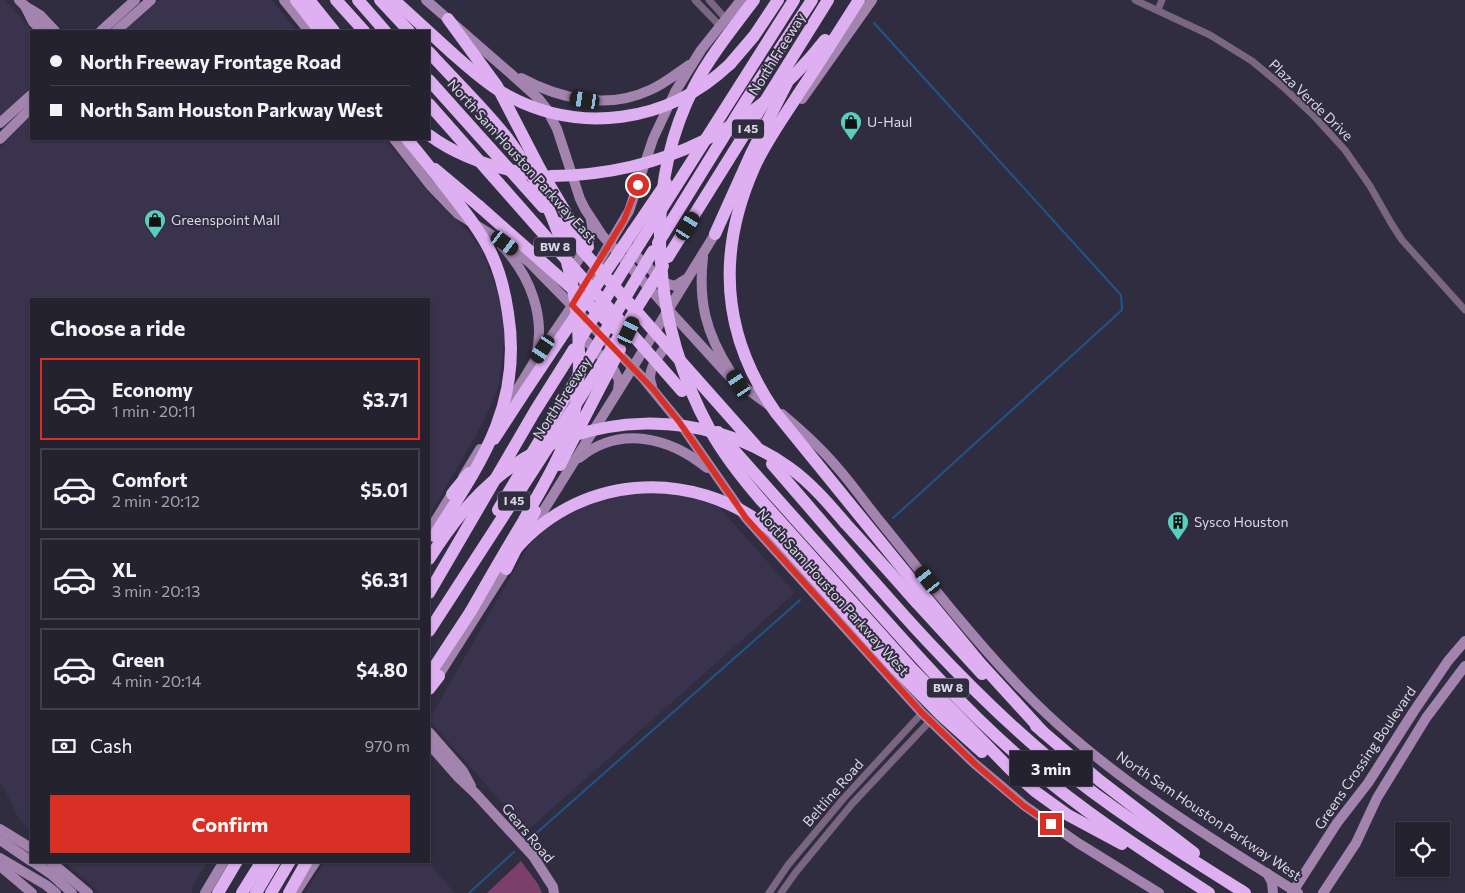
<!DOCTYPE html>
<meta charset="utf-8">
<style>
:root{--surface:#252230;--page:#2d2a38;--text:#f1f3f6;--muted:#a3a4ab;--line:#423f4c;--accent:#d93025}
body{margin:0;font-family:Commissioner,sans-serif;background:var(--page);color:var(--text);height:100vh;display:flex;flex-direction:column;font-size:19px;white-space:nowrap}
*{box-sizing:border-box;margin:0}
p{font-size:16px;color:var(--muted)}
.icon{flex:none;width:28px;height:28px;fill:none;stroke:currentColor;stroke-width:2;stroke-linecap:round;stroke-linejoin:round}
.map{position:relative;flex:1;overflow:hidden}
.panel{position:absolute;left:30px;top:298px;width:400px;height:565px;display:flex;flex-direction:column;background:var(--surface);border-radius:0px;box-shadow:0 1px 4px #0004,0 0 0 1px var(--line)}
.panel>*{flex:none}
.hud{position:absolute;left:30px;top:30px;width:400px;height:110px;border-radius:0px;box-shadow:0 1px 4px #0004,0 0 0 1px var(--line);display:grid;align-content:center;height:110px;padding:0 20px;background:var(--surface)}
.fabs{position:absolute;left:1395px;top:822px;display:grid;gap:10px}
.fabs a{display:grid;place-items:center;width:55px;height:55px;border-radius:0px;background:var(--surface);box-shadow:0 1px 4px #0004,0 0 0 1px var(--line);font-size:25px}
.end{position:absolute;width:22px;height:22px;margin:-11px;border:6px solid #d93025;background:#fff;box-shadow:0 0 0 2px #fff}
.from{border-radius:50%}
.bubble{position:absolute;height:35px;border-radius:0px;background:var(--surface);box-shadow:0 1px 4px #0004,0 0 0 1px var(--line);font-size:16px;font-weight:700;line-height:35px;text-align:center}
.car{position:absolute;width:15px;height:30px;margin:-15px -8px;border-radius:6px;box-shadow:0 0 4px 1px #0007;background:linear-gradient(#222 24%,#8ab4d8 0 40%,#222 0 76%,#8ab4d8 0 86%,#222 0)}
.hud b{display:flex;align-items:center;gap:18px;height:48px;font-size:19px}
.hud b+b{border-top:1px solid var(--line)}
.hud i{width:12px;height:12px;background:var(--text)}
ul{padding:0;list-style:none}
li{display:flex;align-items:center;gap:15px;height:82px;margin:0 10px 8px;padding:0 10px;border:2px solid var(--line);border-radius:0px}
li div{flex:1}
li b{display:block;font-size:19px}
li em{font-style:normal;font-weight:700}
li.on{border-color:var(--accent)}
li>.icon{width:45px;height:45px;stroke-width:1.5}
h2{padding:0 20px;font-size:22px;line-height:60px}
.pay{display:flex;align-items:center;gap:12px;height:55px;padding:0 20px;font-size:19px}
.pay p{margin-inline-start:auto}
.cta{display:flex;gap:10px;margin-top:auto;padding:10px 20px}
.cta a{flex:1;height:58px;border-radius:0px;background:var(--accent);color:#fff;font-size:20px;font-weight:700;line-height:58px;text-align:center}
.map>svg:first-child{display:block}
.built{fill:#39334d}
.forest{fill:#7c3f6c}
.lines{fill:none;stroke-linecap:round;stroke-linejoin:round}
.stream{stroke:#1e5689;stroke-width:2}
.street{stroke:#796681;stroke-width:7}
.secondary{stroke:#a284ae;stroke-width:10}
.highway{stroke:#deaff1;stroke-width:12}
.highway-bridge{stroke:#deaff1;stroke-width:12}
.route{stroke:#d93025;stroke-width:6}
.labels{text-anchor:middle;stroke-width:4;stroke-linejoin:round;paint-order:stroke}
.shield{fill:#312d40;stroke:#a8a5b4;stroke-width:1}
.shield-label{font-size:12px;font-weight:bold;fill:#dbd8e5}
.street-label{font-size:14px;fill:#dbd8e5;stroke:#312d40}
.poi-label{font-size:14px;fill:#dbd8e5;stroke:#312d40;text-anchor:start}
</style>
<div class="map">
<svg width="1465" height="893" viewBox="0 0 1465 893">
<rect width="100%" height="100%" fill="#312d40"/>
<g class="built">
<polygon points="0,0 5,0 32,31 31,87 0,117"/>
<polygon points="159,0 272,0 297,31 124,31"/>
<polygon points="31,115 31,139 385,139 434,199 467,230 481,248 496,287 505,327 501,369 498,388 488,412 475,437 429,516 429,299 31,299 31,833 17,815 5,790 0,784 0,147"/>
<polygon points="639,492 666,492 695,498 718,506 795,593 527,831 429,720 527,548 549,524 586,506 609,498"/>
<polygon points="63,861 217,861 212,865 206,864 192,887 192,893 99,893 86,880"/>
<polygon points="325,861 427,861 455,893 305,893"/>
</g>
<polygon class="forest" points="521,861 538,884 542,893 487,893"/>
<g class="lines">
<g class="stream">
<polyline points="874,23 1121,295 1122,310 893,518"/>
<polyline points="532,837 800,600"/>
<polyline points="469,893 514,852"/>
</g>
<g class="street">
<polyline points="695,0 720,26"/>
<polyline points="709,0 726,19"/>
<polyline points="1135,0 1210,35 1252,61 1282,86 1313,115 1345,150 1370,186 1391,223 1402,240 1465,310"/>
<polyline points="1158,10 1162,0"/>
<polyline points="769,893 788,865 844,798 922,713"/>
<polyline points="781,893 796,872 852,804 930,721"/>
</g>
<g class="secondary">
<polyline points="19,0 25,6 33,22 42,31"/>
<polyline points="284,0 309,31"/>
<polyline points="426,0 510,73 539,99 546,108 557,129 580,199 585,209 602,235 675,317 729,376 770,406"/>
<polyline points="25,6 40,15 55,31"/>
<polyline points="101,31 135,0"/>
<polyline points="116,31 151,0"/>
<path d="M521 78C560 99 608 110 650 90 664 84 676 74 689 65"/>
<polyline points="802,99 872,0"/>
<polyline points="0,123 31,95"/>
<polyline points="0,139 31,108"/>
<polyline points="394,139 430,185 450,206 458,214 505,243 529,262 643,378 680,423 746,518 922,713 975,764 1025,806 1078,843 1159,893"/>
<path d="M502 246C530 275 546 317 536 356"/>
<polyline points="629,249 665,283 675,286 686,279"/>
<path d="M703 257C698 302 706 333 730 371"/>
<path d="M570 272C580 256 596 241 591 220"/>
<polyline points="584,287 629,211 653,139 675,92 701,50 741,0"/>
<polyline points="577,331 614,370 619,380 618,391"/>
<path d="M652 386C644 370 662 353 670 340"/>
<polyline points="504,411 534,362 576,300"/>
<path d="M782 414C801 430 820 447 836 466 853 485 867 506 883 525 925 577 966 630 1012 679 1094 768 1196 829 1298 893"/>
<path d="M579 458C620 425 669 437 707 468"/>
<polyline points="463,477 480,449"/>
<polyline points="532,529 633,367 718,229"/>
<polyline points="429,531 455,489"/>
<polyline points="435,681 509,564"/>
<polyline points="429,732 463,771 471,786"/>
<polyline points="429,744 457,776 475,793 533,856 553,887 554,893"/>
<polyline points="0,829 31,848"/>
<polyline points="0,840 31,861"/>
<polyline points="0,858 46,885 56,893"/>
<polyline points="32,861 51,874 72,893"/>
<polyline points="50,861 88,893"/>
<polyline points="0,866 32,893"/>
<polyline points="1267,873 1272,882 1273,893"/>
<polyline points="296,892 316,861"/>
<polyline points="205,893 224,861"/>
<polyline points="1292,893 1337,823 1368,783 1414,711 1448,661 1465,641"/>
<polyline points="1323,893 1356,843 1377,798 1426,718 1465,666"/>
</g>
<g class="highway">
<polyline points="296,0 320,31"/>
<polyline points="309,0 334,31"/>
<polyline points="336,0 364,31"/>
<polyline points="358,0 385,31"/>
<polyline points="380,0 409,31"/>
<polyline points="394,0 452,53"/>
<polyline points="448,19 497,86 540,169"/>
<polyline points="730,64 754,36 778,0"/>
<path d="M429 135C460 158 500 170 538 175"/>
<polyline points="435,169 479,206"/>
<polyline points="632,233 666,183"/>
<polyline points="715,234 751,154 787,83"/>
<polyline points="640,243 794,0"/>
<polyline points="658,243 747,99 812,0"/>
<polyline points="668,257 828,0"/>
<path d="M718 432C766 487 815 541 864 596 912 650 961 706 1016 754 1076 807 1142 850 1209 893"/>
<polyline points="494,439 524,393 560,339"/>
<path d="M772 464C860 565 946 672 1049 758 1110 809 1178 851 1245 893"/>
<polyline points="560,465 606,376"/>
<polyline points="452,494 469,473"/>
<polyline points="761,500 912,669 1011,770 1036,792 1068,815 1122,844"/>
<polyline points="498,510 580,373"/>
<polyline points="506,569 535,511"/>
<polyline points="429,593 535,411 574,349"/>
<polyline points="917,603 982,674"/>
<polyline points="429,631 598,370"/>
<polyline points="895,668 941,715 982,752"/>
<polyline points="429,675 471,611"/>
<polyline points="429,689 439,676"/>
<polyline points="1036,726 1099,780 1194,853"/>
<polyline points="218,893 237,861"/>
<polyline points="242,893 262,861"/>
<polyline points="256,893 275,861"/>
<polyline points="271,893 290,861"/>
<polyline points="289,893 307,861"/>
</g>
<g class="highway-bridge">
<path d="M754 0C733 28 710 56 694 87 640 193 654 328 710 430 724 455 742 478 761 500"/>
<path d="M859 0C839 31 820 62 799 93 784 117 766 141 754 168 716 254 722 336 776 413L924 595 980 663 1043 732"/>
<path d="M429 52C455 81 484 108 508 139 555 202 580 280 579 358 579 380 578 403 571 425 560 459 541 489 524 520 506 550 488 581 471 611"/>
<path d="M452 53C468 67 484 82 503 93 579 136 668 123 730 64"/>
<polyline points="429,80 543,207"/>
<polyline points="429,104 682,391"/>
<path d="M407 139C422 157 437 176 452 195 466 213 480 231 490 251 500 271 505 292 508 313 523 404 481 463 434 536"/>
<polyline points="540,169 572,223 588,247"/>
<path d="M551 176C663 175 757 127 825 40"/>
<polyline points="479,206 575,291 625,338"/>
<polyline points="558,223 756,446"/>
<polyline points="560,339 632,233"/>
<polyline points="579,341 640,243"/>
<polyline points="588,360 653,251"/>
<polyline points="598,370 663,266"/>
<polyline points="606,376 620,349"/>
<path d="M510 556C575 474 691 465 772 531L895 668"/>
<path d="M429 559C450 526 472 497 503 473 585 409 705 407 790 468 811 483 829 504 846 524 870 550 893 576 917 603"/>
</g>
</g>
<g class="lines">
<polyline class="route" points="638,185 624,220 572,305 653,389 680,423 746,518 922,713 975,764 1024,806 1051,824"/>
</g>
<defs>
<g id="shop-pin" transform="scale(1.125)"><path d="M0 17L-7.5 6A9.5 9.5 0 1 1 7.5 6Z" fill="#59cebf" stroke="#312d40"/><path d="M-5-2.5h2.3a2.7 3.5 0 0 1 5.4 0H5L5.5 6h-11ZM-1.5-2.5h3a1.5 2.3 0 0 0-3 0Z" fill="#111"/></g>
<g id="building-pin" transform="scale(1.125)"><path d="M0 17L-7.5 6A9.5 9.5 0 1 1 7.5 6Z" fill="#59cebf" stroke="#312d40"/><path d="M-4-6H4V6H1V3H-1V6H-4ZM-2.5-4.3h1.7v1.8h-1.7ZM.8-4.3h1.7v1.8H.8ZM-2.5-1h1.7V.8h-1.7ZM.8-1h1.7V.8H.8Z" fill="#111"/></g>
</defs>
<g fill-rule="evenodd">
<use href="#shop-pin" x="851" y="122"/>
<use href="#shop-pin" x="155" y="220"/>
<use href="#building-pin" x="1178" y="522"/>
</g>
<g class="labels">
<g class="shield">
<rect x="732" y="119.5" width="32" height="19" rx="4"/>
<rect x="534" y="237.5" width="42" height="19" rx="4"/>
<rect x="498" y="491.5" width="32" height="19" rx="4"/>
<rect x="927" y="678.5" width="42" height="19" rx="4"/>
</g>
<g class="shield-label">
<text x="748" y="133">I 45</text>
<text x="555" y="251">BW 8</text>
<text x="514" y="505">I 45</text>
<text x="948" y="692">BW 8</text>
</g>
<g class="street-label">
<text transform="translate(777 54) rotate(-58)" y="5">North Freeway</text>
<text transform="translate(1311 100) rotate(44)" y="5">Plaza Verde Drive</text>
<text transform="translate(522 161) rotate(48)" y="5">North Sam Houston Parkway East</text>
<text transform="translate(562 398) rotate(-57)" y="5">North Freeway</text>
<text transform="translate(833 592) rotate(48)" y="5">North Sam Houston Parkway West</text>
<text transform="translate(1365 758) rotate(-56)" y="5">Greens Crossing Boulevard</text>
<text transform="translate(833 793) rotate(-49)" y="5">Beltline Road</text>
<text transform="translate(1209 816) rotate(34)" y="5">North Sam Houston Parkway West</text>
<text transform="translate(528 833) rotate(50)" y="5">Gears Road</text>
</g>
<g class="poi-label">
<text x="867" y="127">U-Haul</text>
<text x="171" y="225">Greenspoint Mall</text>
<text x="1194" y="527">Sysco Houston</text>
</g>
</g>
</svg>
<div class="fabs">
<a><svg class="icon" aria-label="locate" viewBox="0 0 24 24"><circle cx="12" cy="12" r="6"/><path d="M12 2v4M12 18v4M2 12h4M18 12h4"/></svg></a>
</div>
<i class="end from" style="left:638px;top:185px"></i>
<i class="end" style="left:1051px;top:824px"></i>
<div class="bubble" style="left:1010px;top:751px;width:82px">3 min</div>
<i class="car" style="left:585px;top:100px;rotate:279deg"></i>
<i class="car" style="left:688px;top:226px;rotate:32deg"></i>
<i class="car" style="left:505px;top:243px;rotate:127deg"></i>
<i class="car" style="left:629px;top:331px;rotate:25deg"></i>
<i class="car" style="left:543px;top:349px;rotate:213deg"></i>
<i class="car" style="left:739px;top:384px;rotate:326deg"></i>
<i class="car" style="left:928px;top:580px;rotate:321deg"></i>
<div class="hud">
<b><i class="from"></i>North Freeway Frontage Road</b>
<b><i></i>North Sam Houston Parkway West</b>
</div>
<section class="panel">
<h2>Choose a ride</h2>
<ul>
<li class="on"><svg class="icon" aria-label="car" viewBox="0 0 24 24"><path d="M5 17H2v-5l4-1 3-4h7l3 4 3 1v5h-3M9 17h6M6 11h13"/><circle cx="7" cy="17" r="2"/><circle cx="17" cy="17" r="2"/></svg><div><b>Economy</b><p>1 min · 20:11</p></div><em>$3.71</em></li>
<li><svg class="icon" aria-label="car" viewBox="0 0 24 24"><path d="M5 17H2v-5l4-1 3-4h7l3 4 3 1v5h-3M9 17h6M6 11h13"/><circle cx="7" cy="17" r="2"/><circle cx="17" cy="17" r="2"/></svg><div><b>Comfort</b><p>2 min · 20:12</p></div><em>$5.01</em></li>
<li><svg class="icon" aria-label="car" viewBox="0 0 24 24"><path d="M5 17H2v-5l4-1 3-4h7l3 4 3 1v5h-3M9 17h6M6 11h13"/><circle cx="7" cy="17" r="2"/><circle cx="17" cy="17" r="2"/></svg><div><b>XL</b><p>3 min · 20:13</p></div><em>$6.31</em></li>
<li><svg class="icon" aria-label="car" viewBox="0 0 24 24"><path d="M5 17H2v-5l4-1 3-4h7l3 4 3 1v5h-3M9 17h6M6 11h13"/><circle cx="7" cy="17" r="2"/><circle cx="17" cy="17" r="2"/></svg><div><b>Green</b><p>4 min · 20:14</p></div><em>$4.80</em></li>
</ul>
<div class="pay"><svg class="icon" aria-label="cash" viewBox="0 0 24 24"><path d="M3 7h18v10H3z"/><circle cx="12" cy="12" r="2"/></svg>Cash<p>970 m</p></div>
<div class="cta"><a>Confirm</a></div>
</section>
</div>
